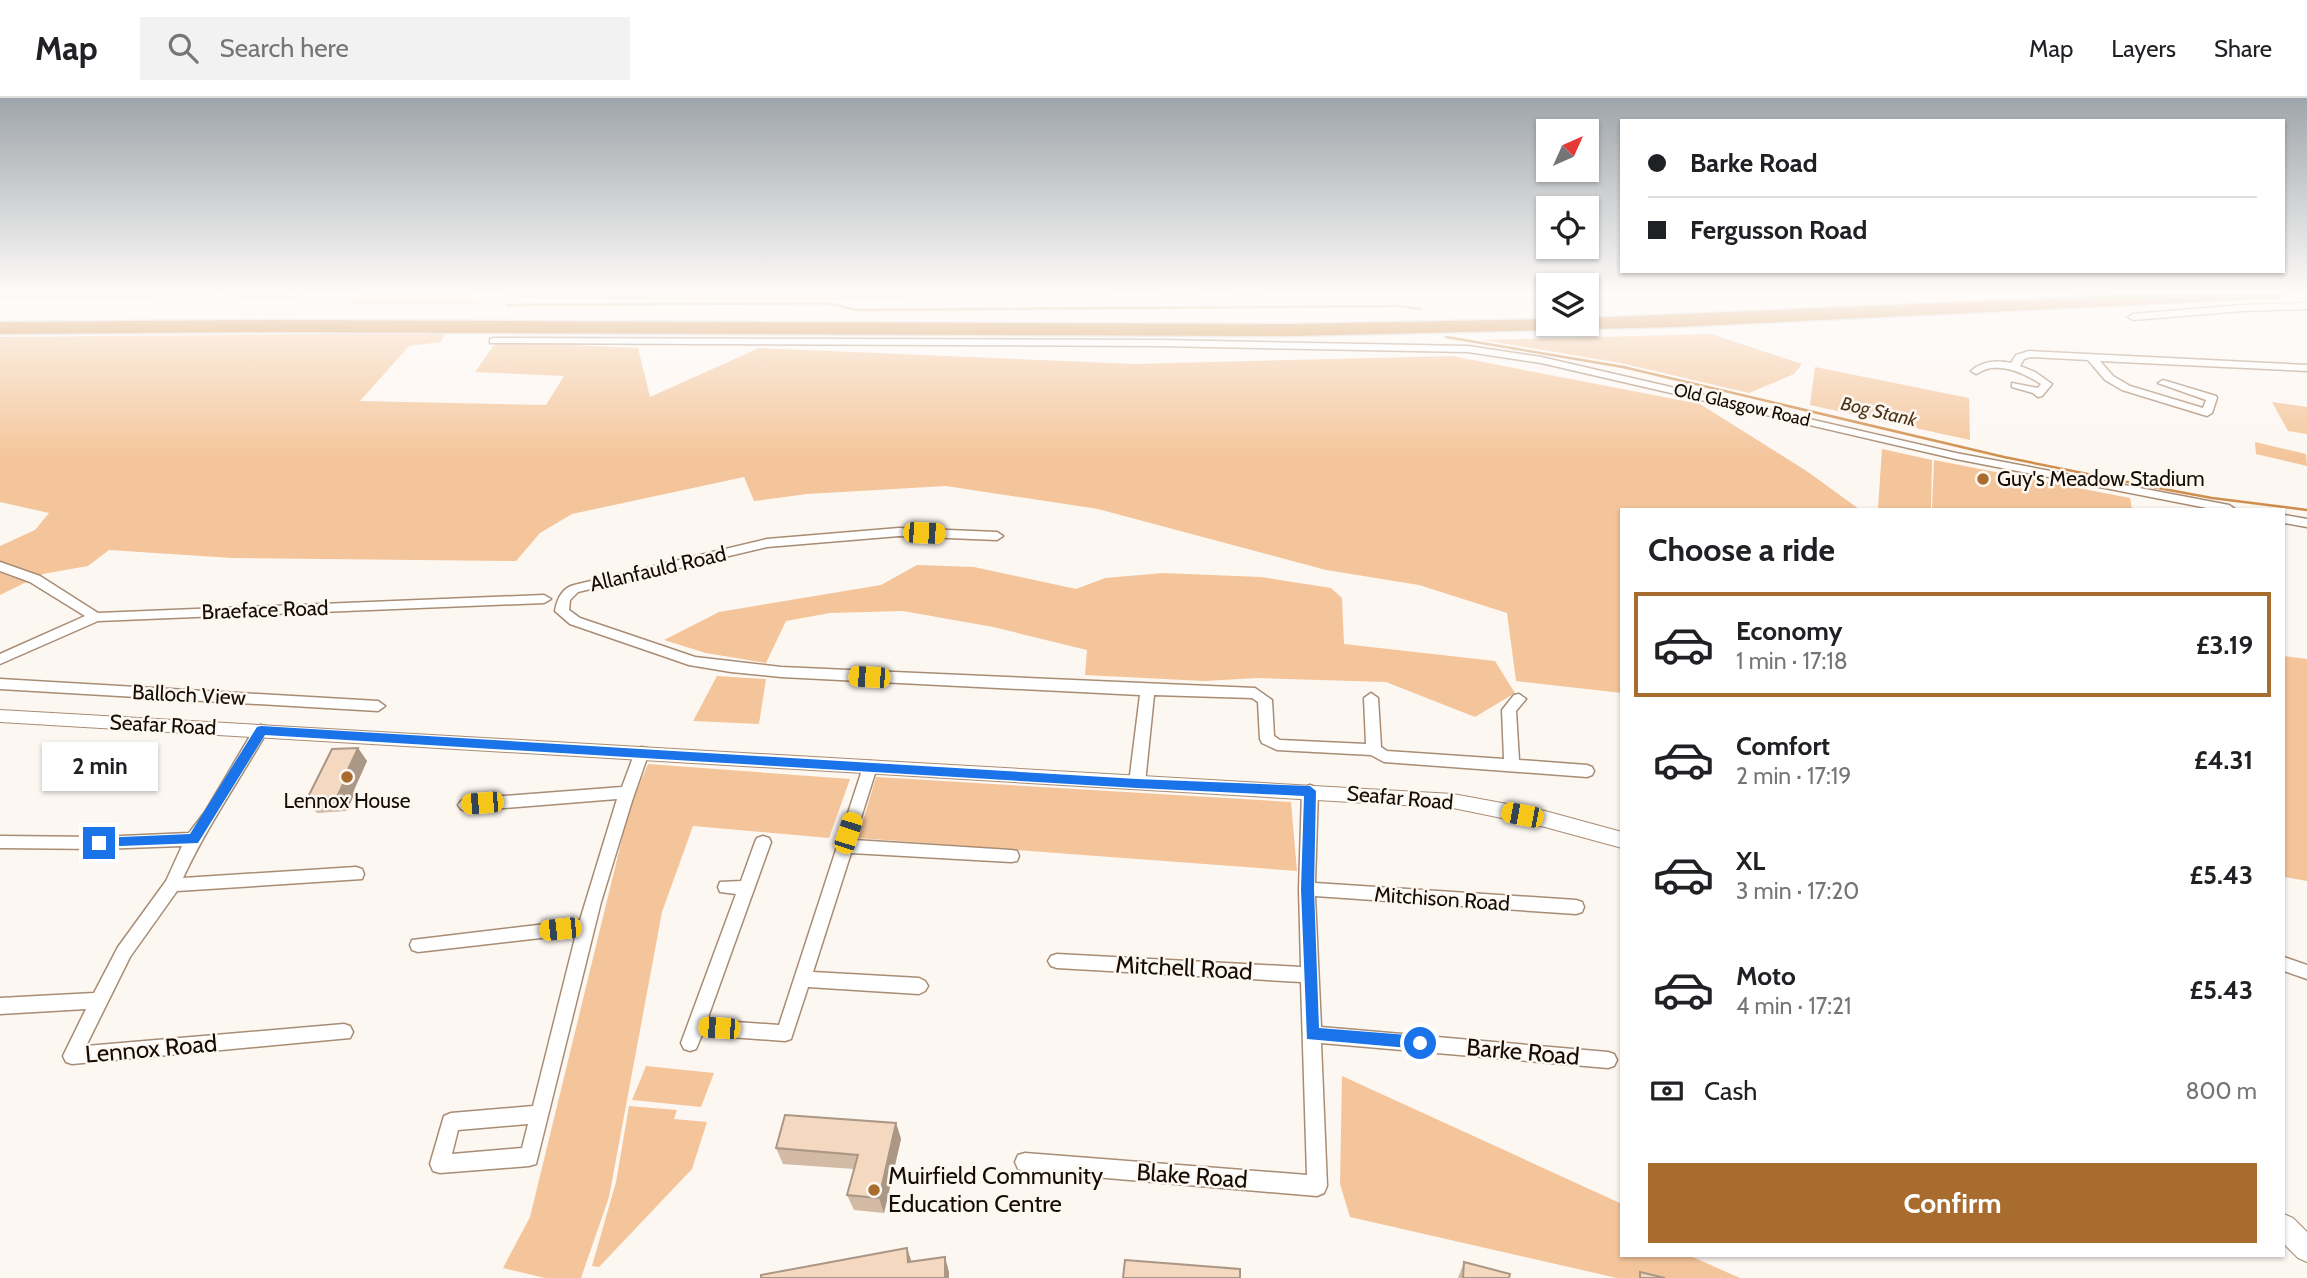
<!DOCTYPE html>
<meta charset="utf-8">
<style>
:root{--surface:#fff;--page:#f2f2f2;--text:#202124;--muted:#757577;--line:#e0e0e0;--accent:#a86c2e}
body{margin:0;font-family:Cabin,sans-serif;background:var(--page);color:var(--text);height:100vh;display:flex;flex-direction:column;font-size:26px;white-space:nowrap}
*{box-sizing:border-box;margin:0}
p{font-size:23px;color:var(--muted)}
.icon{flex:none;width:38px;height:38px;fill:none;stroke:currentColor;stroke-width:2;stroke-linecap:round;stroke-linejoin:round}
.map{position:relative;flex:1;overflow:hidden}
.drawer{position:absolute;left:1620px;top:410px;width:665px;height:749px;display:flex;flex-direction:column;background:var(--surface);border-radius:0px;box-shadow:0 2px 5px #0004}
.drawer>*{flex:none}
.top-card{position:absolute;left:1620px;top:21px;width:665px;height:154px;border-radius:0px;box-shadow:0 2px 5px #0004;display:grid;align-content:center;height:154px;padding:0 28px;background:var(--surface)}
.needle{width:46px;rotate:45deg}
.fabs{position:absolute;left:1536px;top:21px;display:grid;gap:14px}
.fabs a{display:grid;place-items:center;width:63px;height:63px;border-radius:0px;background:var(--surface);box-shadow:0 2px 5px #0004;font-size:35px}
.end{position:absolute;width:32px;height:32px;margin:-16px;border:9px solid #1a73e8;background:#fff;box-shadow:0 0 0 4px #fff}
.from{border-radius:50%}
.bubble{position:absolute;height:49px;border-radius:0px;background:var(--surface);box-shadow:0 2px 5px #0004;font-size:23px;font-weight:700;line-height:49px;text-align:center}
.car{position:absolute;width:21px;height:42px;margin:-21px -10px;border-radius:9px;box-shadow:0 0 5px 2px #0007;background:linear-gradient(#f5c518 24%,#345 0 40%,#f5c518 0 76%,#345 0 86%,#f5c518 0)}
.top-card b{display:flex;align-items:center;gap:24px;height:66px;font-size:26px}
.top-card b+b{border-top:2px solid var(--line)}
.top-card i{width:18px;height:18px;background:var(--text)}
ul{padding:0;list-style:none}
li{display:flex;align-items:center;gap:21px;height:105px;margin:0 14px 10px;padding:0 14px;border:4px solid transparent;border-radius:0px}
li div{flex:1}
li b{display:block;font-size:26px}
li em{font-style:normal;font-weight:700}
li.active{border-color:var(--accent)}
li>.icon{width:63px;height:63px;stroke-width:1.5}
h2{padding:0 28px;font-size:32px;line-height:84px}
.pay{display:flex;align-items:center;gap:18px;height:77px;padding:0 28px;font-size:26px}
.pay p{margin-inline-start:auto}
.button{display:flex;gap:14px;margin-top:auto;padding:14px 28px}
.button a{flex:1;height:80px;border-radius:0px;background:var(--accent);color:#fff;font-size:28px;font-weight:700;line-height:80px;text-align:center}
header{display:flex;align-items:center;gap:42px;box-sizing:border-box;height:98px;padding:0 35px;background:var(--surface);border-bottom:2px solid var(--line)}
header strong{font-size:33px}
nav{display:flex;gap:38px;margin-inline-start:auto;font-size:24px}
.search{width:490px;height:63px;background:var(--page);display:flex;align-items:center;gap:18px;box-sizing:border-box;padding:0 24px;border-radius:0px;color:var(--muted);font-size:26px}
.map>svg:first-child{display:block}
.green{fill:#f4c59a}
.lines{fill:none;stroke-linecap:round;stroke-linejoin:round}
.stream{stroke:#d08e4d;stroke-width:2.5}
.minor-casing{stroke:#a88c74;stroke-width:3}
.tertiary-casing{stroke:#a88c74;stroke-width:2}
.motorway-casing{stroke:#d5d3d2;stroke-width:3}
.minor{fill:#fff;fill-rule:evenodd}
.tertiary{fill:#fff;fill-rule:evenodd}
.motorway{fill:#cd7f2a;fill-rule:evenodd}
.wall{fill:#d2baa4}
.shaded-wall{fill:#ab9786}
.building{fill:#f4d8bf;stroke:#ab9786;stroke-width:2}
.route{fill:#1a73e8}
.poi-dot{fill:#a86c2e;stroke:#fdf7f2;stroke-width:2.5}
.labels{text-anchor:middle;stroke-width:5;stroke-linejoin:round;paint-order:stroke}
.far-street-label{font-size:18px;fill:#160c04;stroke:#fdf7f2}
.far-water-label{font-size:19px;font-style:italic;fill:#4f3317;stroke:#fdf7f2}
.poi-label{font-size:21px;fill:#160c04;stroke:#fdf7f2;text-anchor:start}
.street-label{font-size:21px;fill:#160c04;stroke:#fdf7f2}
.near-street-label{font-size:24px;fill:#160c04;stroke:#fdf7f2}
.near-poi-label{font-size:24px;fill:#160c04;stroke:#fdf7f2;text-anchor:start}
</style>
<header>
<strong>Map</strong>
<div class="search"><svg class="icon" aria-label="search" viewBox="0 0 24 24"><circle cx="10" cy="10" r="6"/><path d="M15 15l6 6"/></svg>Search here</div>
<nav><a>Map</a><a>Layers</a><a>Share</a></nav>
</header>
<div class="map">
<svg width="2307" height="1180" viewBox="0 0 2307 1180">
<rect width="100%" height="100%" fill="#fdf7f2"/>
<g class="green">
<polygon points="0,195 287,195 282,202 249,203 223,195 184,200 0,203"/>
<polygon points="361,195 464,195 484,207 348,207"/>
<path d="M507 195H1262L1256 203C1239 189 1184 198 1162 199V195L837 202 509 201Z"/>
<polygon points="445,235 441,244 409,248 360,303 546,307 564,278 475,274 496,244 638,250 650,299 759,250 1134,266 1452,258 1700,306 1808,374 1859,411 1622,411 1622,595 1516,583 1507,515 1419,487 1326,472 1098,411 946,388 807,396 754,403 744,379 572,416 540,435 516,463 232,460 109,452 88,468 43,476 0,497 0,448 35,432 49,415 0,404 0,239"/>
<polygon points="1711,236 1802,266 1794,276 1749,295 1621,265 1483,242"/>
<polygon points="1815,269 1969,300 1970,342 1810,307"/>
<polygon points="2272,304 2307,309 2307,336 2288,333"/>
<polygon points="2255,344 2306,356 2307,368 2256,356"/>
<polygon points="1882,351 1932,362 1931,411 1878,411"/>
<polygon points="1934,362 2130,400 2132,411 1932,411"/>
<polygon points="917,467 974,469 1076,491 1105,480 1163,475 1261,479 1331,490 1342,500 1344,546 1495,563 1515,595 1475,619 1386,584 1257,580 1204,583 1085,577 1087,552 993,529 903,513 830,515 786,523 766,565 706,555 664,542 719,514 881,487"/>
<polygon points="2284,558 2307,561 2307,783 2284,779"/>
<polygon points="717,578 766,581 759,626 693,623"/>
<polygon points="648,666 850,681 829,740 693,728 662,814 609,1099 581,1180 545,1180 503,1170 530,1119 630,708"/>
<polygon points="876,679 1291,704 1297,773 858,740"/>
<polygon points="646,968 714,975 701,1009 632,1002"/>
<polygon points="1342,978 1622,1106 1622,1157 1688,1157 1740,1180 1617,1180 1350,1119 1340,1086"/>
<polygon points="629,1008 677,1012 674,1021 707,1024 692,1071 599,1169 592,1168 616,1084"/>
</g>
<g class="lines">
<g class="stream">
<polyline points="507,207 827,205 857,212 1398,208 1421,211"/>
<polyline points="1446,239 1623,269 2004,359 2142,387 2212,400 2307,412"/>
</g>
<g class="minor-casing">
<g id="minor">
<polygon points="283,195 301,195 296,198 284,198"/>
<polygon points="2307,205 2307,211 2242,213 2133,222 2128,219 2133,216 2242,207"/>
<polygon points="494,240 1160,242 1468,248 1541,259 1956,355 2229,407 2235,411 2212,411 1956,361 1541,265 1468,254 1160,248 490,245 490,241"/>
<path d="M2029 253 2307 267V273L2100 263 2113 278 2130 288 2203 310 2206 302 2158 285 2163 282 2216 298 2217 300 2212 315 2207 318 2122 292 2105 282 2088 262 2030 259 2024 261 2020 268 2035 274 2052 286 2042 298 2038 299 2033 295 2012 289V285L2038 290 2041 286C2027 277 2009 268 1992 270 1986 270 1981 274 1976 276L1971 273C1982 263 1996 262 2011 265L2016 257Z"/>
<polygon points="2284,417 2307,421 2307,429 2284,425"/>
<path d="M899 430 997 434 1003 438 997 442 899 438 767 449 578 494 570 502 569 512 580 520 695 559 781 569 1255 590 1272 602 1274 638 1280 642 1366 646 1364 600 1371 595 1378 600 1381 649 1387 653 1504 661 1502 612 1514 597 1519 596 1526 601 1516 613 1519 662 1587 667 1592 669 1594 673 1592 677 1587 679 1384 664 1371 657 1277 652 1262 645 1260 641 1258 604 1252 600 1154 597 1145 685 1142 689H1132L1129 685 1140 597 781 579 731 574 689 567 570 526 555 513C557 501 562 490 574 487L767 441Z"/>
<polygon points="0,464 40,478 98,515 544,497 551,501 544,505 98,523 0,566 0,556 85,518 30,484 0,473"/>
<polygon points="0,581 378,603 385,608 378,613 0,591"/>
<path d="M261 627 266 628 268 632C240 681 207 728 183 780L356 769 362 771 364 776 362 781 177 793 130 859 86 948 344 926 350 928 353 934 350 940 72 966 66 964 63 958 86 911 0 916V900L94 895 118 849 166 783 182 748 99 751 0 750V738L99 739 189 735 205 714 256 628Z"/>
<path d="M642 649 647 650 649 654 632 703 601 804 536 1066 529 1068 440 1075 433 1073 430 1066 444 1018 451 1015 533 1008 576 836 418 854 412 852 410 847 412 842 580 822 617 701 466 713 461 711 458 707 461 703 466 701 622 689 635 654 637 650ZM528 1026 522 1050 452 1056 458 1032Z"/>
<polygon points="870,663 875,665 877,669 854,742 1011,752 1017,753 1019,758 1017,763 1011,764 851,755 813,874 919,880 925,883 928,888 925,893 919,896 808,889 791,941 785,943 702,937 696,951 690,953 684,951 681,945 736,796 720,794 718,789 720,784 741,783 755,744 757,740 763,738 769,740 771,744 707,922 779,927 863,669 865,665"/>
<polygon points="1310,687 1315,689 1318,693 1315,785 1576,802 1582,804 1584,809 1582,814 1576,816 1315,798 1321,929 1608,954 1614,956 1617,962 1614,968 1608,970 1321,945 1327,1088 1324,1095 1317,1098 1025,1073 1018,1071 1015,1064 1018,1057 1025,1055 1307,1077 1301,884 1057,870 1051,868 1048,863 1051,858 1057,856 1301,869 1299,791 1302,693 1305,689"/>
<polygon points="2284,859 2307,867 2307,881 2284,873"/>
</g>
</g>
<g class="tertiary-casing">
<g id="tertiary">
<polygon points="0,612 1453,696 1545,713 1622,734 1622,750 1545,729 1453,710 0,624"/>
<polygon points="2284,1116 2293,1120 2307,1134 2307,1164 2298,1160 2284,1146"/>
</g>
</g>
<g class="motorway-casing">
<polygon id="motorway" points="2168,195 2288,195 2279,200 1674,229 1291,238 272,234 0,236 0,224 272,222 1291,226 1549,221 1549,226 1587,226 1587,220"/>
</g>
<use href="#minor" class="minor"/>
<use href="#tertiary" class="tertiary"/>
<use href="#motorway" class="motorway"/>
</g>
<g class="wall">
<polygon points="358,650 367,663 354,692 355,694 347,713 317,715 307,701"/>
<polygon points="896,1025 901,1041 884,1115 854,1112 847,1097 854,1071 783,1066 776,1050"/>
<polygon points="1464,1164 1509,1180 1458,1180"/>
</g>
<g class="shaded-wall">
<polygon points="358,650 367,663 354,692 355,694 347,713 337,699 344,680"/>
<polygon points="896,1025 901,1041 884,1115 879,1100"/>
<polygon points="907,1150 912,1165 908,1164"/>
<polygon points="945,1159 949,1174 949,1180 945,1180"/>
</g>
<g class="building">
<polygon points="358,650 344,680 346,680 337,699 307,701 332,651"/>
<polygon points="785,1017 896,1025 879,1100 847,1097 858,1057 776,1050"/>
<polygon points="907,1150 908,1164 945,1159 945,1180 761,1180 761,1177"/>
<polygon points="1125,1162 1240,1171 1240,1180 1123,1180"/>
<polygon points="1464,1164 1510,1176 1509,1180 1463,1180"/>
<polygon points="1640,1174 1665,1180 1640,1180"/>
</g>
<linearGradient id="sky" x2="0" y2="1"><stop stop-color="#9ea5aa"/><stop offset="0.54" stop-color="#fefbf9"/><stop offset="1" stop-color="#fefbf9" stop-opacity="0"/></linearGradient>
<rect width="2307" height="360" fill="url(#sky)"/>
<polygon class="route" points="261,628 1137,681 1310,688 1316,693 1314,791 1319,930 1420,938 1427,945 1420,951 1307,941 1301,791 1304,698 1137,690 265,637 198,745 95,749 95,741 99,740 190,736 257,629"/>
<g class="poi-dot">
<circle cx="1983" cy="381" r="7"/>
<circle cx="347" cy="679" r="7"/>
<circle cx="874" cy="1092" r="7"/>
</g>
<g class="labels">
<g class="far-street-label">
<text transform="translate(1742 307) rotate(13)" y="6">Old Glasgow Road</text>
</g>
<g class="far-water-label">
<text transform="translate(1879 313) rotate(13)" y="7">Bog Stank</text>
</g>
<g class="poi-label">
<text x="1997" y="388">Guy's Meadow Stadium</text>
<text x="347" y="710" text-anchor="middle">Lennox House</text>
</g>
<g class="street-label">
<text transform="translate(658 471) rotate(-13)" y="7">Allanfauld Road</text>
<text transform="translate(265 512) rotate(-2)" y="7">Braeface Road</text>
<text transform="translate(189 597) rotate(3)" y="7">Balloch View</text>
<text transform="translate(163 627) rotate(3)" y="7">Seafar Road</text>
<text transform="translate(1400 700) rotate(5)" y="7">Seafar Road</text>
<text transform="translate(1442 801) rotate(4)" y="7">Mitchison Road</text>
</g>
<g class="near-street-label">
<text transform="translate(1184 870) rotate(3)" y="8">Mitchell Road</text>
<text transform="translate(151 951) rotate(-5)" y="8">Lennox Road</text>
<text transform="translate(1523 954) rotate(5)" y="8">Barke Road</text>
<text transform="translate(1192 1078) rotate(4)" y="8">Blake Road</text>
</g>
<g class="near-poi-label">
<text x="888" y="1086">Muirfield Community<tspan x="888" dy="28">Education Centre</tspan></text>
</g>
</g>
</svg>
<div class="fabs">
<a><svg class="needle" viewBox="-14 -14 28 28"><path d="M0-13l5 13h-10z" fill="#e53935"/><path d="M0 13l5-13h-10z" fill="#757577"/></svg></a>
<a><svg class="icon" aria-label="locate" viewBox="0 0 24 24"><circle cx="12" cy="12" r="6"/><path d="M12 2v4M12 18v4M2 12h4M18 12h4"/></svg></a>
<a><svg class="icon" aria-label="layers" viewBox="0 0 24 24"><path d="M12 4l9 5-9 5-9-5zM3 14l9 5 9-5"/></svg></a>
</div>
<i class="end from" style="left:1420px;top:945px"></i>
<i class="end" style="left:99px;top:745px"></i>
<div class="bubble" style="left:42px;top:644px;width:116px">2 min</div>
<i class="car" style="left:924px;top:435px;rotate:92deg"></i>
<i class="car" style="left:869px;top:579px;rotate:273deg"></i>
<i class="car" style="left:482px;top:705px;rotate:265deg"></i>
<i class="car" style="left:1522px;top:717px;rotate:281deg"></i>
<i class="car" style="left:848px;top:735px;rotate:18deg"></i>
<i class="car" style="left:560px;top:831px;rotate:264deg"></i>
<i class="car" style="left:719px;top:930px;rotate:274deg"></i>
<div class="top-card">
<b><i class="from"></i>Barke Road</b>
<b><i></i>Fergusson Road</b>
</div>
<section class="drawer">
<h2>Choose a ride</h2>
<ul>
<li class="active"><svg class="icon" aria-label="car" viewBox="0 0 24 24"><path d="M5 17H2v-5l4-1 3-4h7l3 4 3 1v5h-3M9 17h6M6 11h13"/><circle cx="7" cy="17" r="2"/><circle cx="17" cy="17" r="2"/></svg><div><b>Economy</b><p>1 min · 17:18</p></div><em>£3.19</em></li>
<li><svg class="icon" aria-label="car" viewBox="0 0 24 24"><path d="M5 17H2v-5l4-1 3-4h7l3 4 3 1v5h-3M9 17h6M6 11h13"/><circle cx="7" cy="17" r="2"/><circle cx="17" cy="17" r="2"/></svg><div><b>Comfort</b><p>2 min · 17:19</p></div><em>£4.31</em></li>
<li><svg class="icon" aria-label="car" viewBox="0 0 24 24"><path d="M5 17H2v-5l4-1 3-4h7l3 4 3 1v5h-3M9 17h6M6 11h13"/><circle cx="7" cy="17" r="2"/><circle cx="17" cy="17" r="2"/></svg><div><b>XL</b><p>3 min · 17:20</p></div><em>£5.43</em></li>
<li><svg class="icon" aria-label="car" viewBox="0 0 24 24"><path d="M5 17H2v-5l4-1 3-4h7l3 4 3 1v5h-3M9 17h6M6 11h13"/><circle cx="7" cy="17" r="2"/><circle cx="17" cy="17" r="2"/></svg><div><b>Moto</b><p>4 min · 17:21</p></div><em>£5.43</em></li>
</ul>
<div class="pay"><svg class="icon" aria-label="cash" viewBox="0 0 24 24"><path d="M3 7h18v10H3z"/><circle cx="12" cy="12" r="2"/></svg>Cash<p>800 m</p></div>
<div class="button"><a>Confirm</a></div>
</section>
</div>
